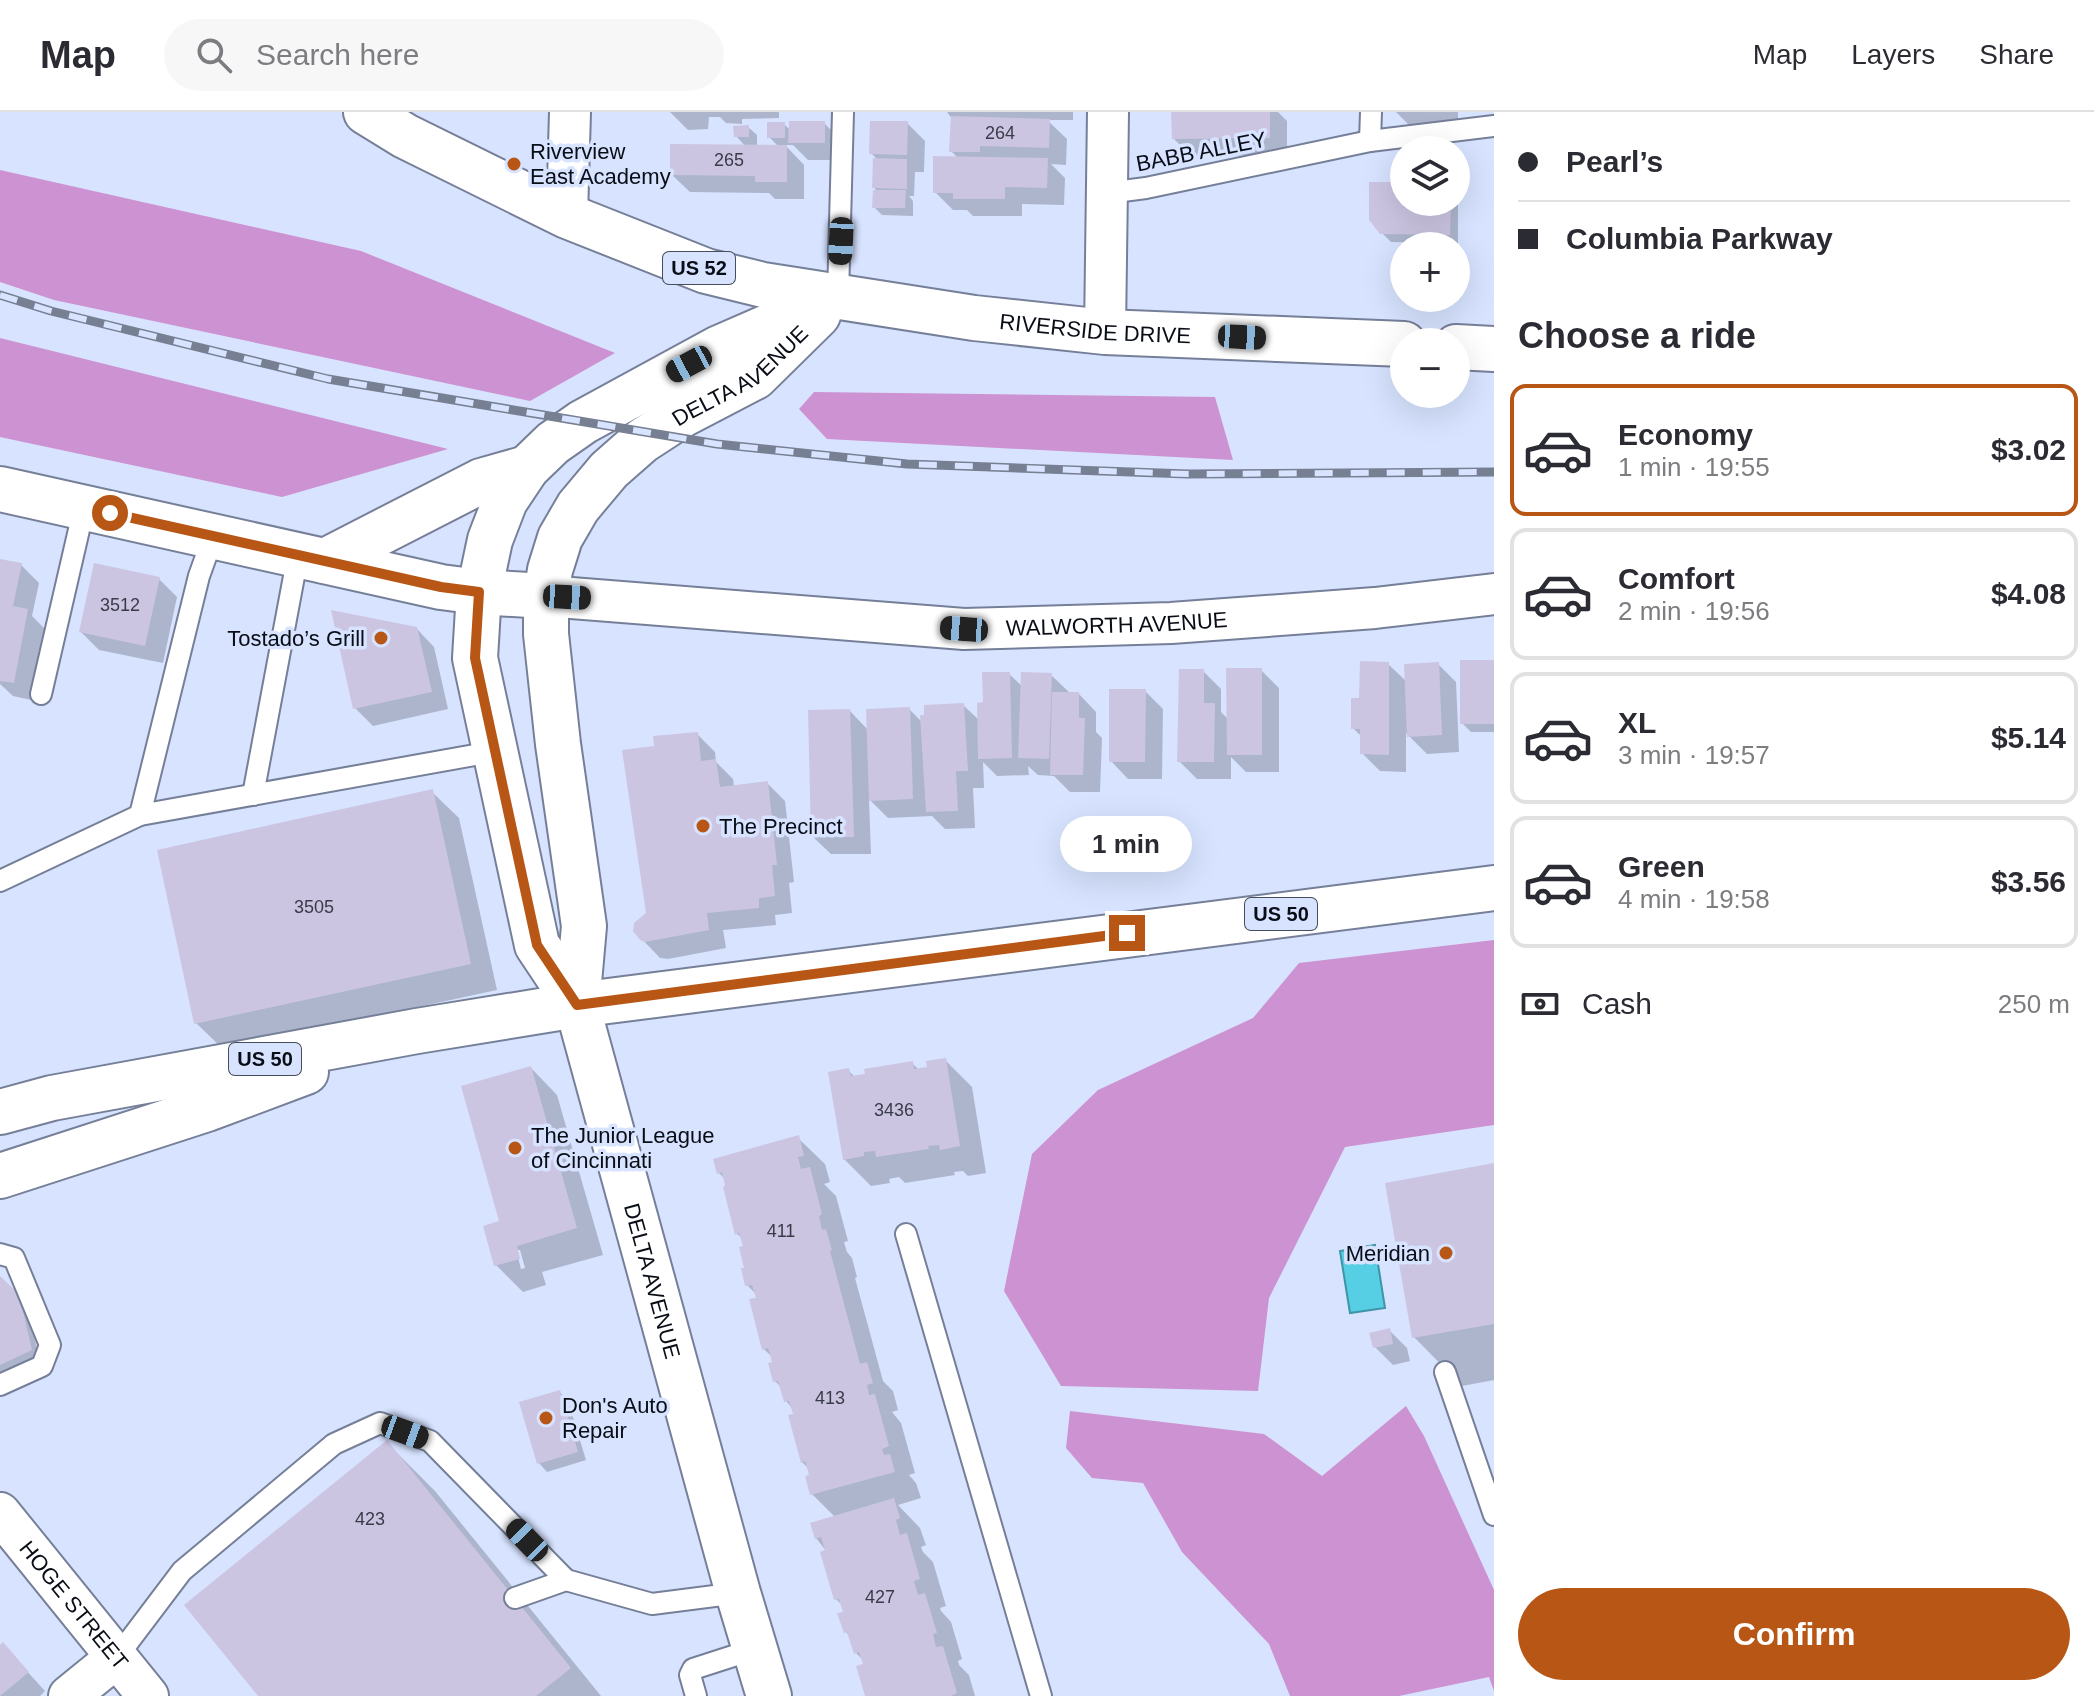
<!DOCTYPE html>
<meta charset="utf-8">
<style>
:root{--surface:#fff;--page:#f7f7f7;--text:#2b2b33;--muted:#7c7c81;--line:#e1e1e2;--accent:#b85715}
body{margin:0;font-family:Arial,sans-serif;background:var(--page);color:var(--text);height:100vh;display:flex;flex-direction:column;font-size:30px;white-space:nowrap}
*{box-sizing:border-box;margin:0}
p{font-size:26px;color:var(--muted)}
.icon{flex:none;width:44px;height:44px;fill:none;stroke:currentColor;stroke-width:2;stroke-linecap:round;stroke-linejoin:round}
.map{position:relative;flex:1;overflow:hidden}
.panel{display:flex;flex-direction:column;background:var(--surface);width:600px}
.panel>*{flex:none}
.top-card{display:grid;align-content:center;height:176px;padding:0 24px;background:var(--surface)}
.tools{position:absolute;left:1390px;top:24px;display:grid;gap:16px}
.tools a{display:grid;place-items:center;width:80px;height:80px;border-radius:50%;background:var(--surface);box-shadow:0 8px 32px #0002;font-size:40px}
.end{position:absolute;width:36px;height:36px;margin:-18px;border:10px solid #b85715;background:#fff;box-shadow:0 0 0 4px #fff}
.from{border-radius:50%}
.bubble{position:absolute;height:56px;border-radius:28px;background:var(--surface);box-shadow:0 8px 32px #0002;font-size:26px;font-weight:800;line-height:56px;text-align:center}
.car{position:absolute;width:24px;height:48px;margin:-24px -12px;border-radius:10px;box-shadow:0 0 6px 2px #0007;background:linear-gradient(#222 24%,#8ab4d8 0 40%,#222 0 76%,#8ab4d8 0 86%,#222 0)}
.top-card b{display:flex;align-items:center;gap:28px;height:76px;font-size:30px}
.top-card b+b{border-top:2px solid var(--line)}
.top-card i{width:20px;height:20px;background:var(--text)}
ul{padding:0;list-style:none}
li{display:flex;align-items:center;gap:24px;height:132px;margin:0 16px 12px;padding:0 8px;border:4px solid var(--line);border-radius:16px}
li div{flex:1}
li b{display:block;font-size:30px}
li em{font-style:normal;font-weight:800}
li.active{border-color:var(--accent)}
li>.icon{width:72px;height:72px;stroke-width:1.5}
h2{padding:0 24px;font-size:36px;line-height:96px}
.pay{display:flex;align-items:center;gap:20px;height:88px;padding:0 24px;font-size:30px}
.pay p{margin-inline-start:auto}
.cta{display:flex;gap:16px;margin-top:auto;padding:16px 24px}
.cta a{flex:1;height:92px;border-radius:48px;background:var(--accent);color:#fff;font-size:32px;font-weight:800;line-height:92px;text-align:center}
header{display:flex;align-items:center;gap:48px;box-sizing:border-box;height:112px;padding:0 40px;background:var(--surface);border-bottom:2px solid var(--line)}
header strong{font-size:38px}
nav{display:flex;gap:44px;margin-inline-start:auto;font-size:28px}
.search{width:560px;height:72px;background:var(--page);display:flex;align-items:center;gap:20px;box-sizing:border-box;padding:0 28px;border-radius:44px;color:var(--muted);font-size:30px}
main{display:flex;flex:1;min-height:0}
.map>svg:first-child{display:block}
.forest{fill:#cd92d1}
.water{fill:#56cee4;stroke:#3f94a6;stroke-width:2}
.shadow{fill:#0003;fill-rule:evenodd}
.building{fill:#ccc5e2}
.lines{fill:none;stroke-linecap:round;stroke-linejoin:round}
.lane-casing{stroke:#757f98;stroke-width:24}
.street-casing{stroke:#757f98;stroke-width:44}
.secondary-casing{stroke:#757f98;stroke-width:48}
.primary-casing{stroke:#757f98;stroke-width:48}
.highway-casing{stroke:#757f98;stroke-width:48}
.lane{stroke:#fff;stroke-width:20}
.street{stroke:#fff;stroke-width:40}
.secondary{stroke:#fff;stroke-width:44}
.primary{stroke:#fff;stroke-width:44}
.highway{stroke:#fff;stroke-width:44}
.rail-casing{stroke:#777f92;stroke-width:9}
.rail{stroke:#d7e3ff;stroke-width:6;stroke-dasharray:18;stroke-linecap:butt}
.route{stroke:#b85715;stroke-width:10}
.poi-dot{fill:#b85715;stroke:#d7e3ff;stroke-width:3}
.labels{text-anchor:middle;stroke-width:7;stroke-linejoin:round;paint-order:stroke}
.number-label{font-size:18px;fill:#3a3b49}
.shield{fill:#d7e3ff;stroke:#474d5c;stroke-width:2}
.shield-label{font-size:20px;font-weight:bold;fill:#090d16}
.poi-label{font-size:22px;fill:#090d16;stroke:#d7e3ff;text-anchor:start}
.street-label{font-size:22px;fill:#090d16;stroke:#d7e3ff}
</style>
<header>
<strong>Map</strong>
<div class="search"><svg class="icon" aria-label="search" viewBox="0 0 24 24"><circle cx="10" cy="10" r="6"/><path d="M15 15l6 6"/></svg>Search here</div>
<nav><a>Map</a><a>Layers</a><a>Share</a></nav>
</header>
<main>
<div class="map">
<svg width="1494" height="1584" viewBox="0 0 1494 1584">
<rect width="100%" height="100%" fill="#d7e3ff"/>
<g class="forest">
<polygon points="0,58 361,139 615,241 530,289 54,188 0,170"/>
<polygon points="0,226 448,337 282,385 0,325"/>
<polygon points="814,280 1215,285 1233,348 827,327 799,297"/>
<polygon points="1494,828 1494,1013 1345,1035 1269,1186 1258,1279 1061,1274 1004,1179 1032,1042 1098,978 1253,906 1299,851"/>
<polygon points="1406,1294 1424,1324 1494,1478 1494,1579 1489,1565 1399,1584 1290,1584 1269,1532 1182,1440 1143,1371 1092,1366 1066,1336 1070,1299 1264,1322 1322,1364"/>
</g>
<polygon class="water" points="1375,1133 1385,1196 1350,1201 1340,1139"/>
<g class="shadow">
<polygon points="670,0 779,0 779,6 742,7 742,12 726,11 720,5 709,5 708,17 688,18"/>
<polygon points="947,0 1073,0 1073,8 1047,8 1067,27 1066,53 1051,52 1065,66 1064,93 1022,92 1022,104 973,104 967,98 953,98 935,80 959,47 951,39 952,7"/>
<polygon points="1173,0 1278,0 1287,9 1287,43 1191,44 1174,27"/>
<polygon points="1396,0 1458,0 1458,18 1414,18"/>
<polygon points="824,11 842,29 842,48 808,48 793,33 785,33 804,53 804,87 775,87 769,81 690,80 672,63 746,35 736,24 748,15 757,23 757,35 779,35 769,25 784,12 790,18"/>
<polygon points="907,11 925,29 924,60 915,60 914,84 909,84 913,89 913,104 882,103 874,95 879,80 874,76 878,48 871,41"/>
<polygon points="1404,72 1404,90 1456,90 1456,79 1458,82 1458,131 1391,130 1382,121"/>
<polygon points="0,449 21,453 39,471 32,504 45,517 31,588 13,584 0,572"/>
<polygon points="159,467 177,485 163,551 99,538 81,520"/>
<polygon points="416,516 434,535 448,597 373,614 355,596"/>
<polygon points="1494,550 1494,620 1471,620 1462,611"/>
<polygon points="1388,552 1407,570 1438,552 1456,570 1459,640 1427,642 1406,621 1406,660 1380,659 1362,641 1362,625 1353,616"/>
<polygon points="1261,558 1279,576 1279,660 1246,660 1231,645 1231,667 1197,667 1179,649 1203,559 1221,577 1221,600 1228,607"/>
<polygon points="1009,562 1023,575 1051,563 1069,580 1079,582 1096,600 1096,620 1102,626 1100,680 1070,680 1054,664 1038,663 1028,654 1029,663 997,664 983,650 984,676 973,676 975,716 945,717 932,704 888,706 869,687 871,742 831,742 813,725 850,599 868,618 909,597 923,611 963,593 979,608 985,592"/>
<polygon points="1145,579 1163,597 1162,667 1128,667 1111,649"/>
<polygon points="697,622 715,640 716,650 733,667 734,675 767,671 785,689 794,770 789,771 792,801 775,803 776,813 723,818 726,836 668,847 660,846 638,823 648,802 656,636"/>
<polygon points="432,680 459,706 497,878 223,937 196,911"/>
<polygon points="945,948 972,975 986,1061 968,1064 963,1059 954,1060 955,1063 905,1071 899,1065 889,1067 890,1071 871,1074 844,1047 848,958 855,965 912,951 919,958 929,956"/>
<path d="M531 956 557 983 603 1143 542 1160 546 1173 523 1180 496 1153 501 1111ZM516 1138H520L525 1156 521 1157Z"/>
<polygon points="798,1026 825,1052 830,1070 824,1072 836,1084 848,1129 844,1130 847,1140 852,1146 857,1165 855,1166 883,1269 893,1279 898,1298 892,1300 901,1311 915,1361 909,1363 916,1371 921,1386 898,1393 920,1416 926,1433 921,1435 923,1440 933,1450 946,1494 940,1496 941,1499 951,1510 962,1547 958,1549 959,1553 969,1563 975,1584 867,1584 864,1549 856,1541 851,1526 846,1520 845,1501 843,1494 836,1487 827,1440 816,1426 836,1406 812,1382 811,1364 809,1357 802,1350 793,1297 786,1289 782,1276 775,1269 773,1246 764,1237 757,1183 747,1173 743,1127 737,1122 726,1068 719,1061"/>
<polygon points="1494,1053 1494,1268 1462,1274 1414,1225"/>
<polygon points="0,1167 27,1193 39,1246 0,1268"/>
<polygon points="1389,1218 1407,1236 1410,1249 1393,1253 1375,1235"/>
<polygon points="560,1280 568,1289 586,1348 547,1360 539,1351"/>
<polygon points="386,1330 435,1379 601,1584 261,1584"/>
<polygon points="3,1533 45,1579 40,1584 0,1584 0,1535"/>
</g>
<g class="building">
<polygon points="1171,0 1270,0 1270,26 1172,27"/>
<polygon points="951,4 1050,7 1049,36 980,34 980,40 949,40"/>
<polygon points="789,9 825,9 825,31 788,31"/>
<polygon points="870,9 908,9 907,43 869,42"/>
<rect x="767" y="10" width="18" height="16"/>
<polygon points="749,13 749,25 734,25 733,14"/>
<polygon points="670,32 787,33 787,70 755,70 755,64 670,63"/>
<polygon points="933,44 1048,46 1047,76 1005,75 1005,87 953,87 953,81 933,81"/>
<polygon points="873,46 907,47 907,77 872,76"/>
<polygon points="1369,70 1404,70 1404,90 1451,90 1450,123 1380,122 1369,108"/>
<polygon points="873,78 906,78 905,96 872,96"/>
<polygon points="0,447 22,451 13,494 28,497 14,571 0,569"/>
<polygon points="94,451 160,465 145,534 79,520"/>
<polygon points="331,498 417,515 432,580 353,597"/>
<rect x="1460" y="548" width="34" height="64"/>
<polygon points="1360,549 1389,550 1389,643 1360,642 1360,617 1351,617 1351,586 1359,586"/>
<polygon points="1439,550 1442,623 1407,625 1404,552"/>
<polygon points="1226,556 1262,556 1262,643 1227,643"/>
<polygon points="1179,557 1204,557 1204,591 1215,591 1214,650 1177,650"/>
<polygon points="982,560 1010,560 1012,646 978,647 977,591 983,590"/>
<polygon points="1021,560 1052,561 1049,647 1018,646"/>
<polygon points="1109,577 1146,577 1145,650 1109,650"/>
<polygon points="1052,580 1079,580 1079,606 1085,606 1083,663 1050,663"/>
<polygon points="964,591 968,659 956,659 958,699 926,700 920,603 924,603 924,593"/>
<polygon points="910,595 913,687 869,689 866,597"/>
<polygon points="850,597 854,725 811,725 808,598"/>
<polygon points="698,620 701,649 716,647 720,675 768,669 777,753 772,753 775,784 759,786 759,796 707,801 709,818 645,830 640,828 633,819 634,811 646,801 622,638 654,634 653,624"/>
<polygon points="433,677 471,852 194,912 157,738"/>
<polygon points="946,946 960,1034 940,1038 939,1033 928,1034 929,1037 876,1045 875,1039 864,1040 864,1044 843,1048 828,960 849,956 851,964 865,962 864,957 913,949 914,957 927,955 926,949"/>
<polygon points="531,954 577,1116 517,1134 520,1147 494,1154 483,1114 499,1109 461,974"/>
<polygon points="799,1023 804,1044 798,1045 801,1057 810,1055 822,1102 819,1104 822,1118 826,1117 832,1138 830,1139 860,1252 867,1250 873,1271 867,1273 869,1283 875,1282 889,1334 882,1337 884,1343 890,1342 895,1360 810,1383 805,1364 809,1363 805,1349 801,1351 788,1303 793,1302 789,1289 784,1290 778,1269 773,1270 768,1251 772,1250 768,1236 762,1238 749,1187 756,1186 752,1173 745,1174 741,1156 744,1156 739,1135 743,1134 739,1121 735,1123 723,1075 725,1074 722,1060 717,1062 713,1047"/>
<polygon points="1494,1051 1494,1212 1412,1226 1385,1071"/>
<polygon points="0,1164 19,1182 32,1238 0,1253"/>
<polygon points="1390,1216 1393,1232 1373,1236 1369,1221"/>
<polygon points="560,1278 578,1340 537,1352 519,1290"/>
<polygon points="387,1328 571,1556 536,1584 258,1584 184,1493"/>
<polygon points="894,1386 900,1406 896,1408 900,1423 907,1421 920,1467 914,1469 918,1483 925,1481 937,1521 933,1522 936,1535 943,1534 957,1581 951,1584 865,1584 856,1554 863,1552 859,1540 854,1542 847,1520 844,1521 837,1501 843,1500 839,1487 834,1488 820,1440 825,1438 821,1425 815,1427 810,1411"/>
<polygon points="3,1530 29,1560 0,1584 0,1533"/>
</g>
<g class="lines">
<g class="lane-casing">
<g id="lane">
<polyline points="1370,29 1371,0"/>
<polyline points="1107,81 1146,76 1370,29 1494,14"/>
<polyline points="838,184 843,0"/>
<polyline points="41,582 84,396"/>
<polyline points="253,683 298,443"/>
<polyline points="140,703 199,464 213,425"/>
<polyline points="0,769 140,703 497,639"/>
<polyline points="906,1122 1041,1584"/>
<polyline points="0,1142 14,1146 50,1233 42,1254 0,1273"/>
<polyline points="1445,1260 1494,1403"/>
<polyline points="515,1486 566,1468 652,1492 738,1481"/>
<polyline points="117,1545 182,1459 334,1332 380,1311 430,1329 566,1468"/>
<polyline points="696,1584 690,1563 693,1557 755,1537"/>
</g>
</g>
<g class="street-casing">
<g id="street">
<polyline points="567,104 570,0"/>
<polyline points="1105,220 1108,0"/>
<path id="s1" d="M546 484 964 517 1171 511 1375 496 1494 482"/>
<path id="s2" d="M0 1401 148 1584"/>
<polyline points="69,1584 117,1545"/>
</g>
</g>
<g class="secondary-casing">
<g id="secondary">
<path id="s3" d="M577 893 738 1481 769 1584"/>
</g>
</g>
<g class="primary-casing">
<g id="primary">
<path id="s4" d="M366 0 405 24 567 104 706 159 763 173 974 206 1105 220 1404 232"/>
<polyline points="1456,235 1494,237"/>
<polyline points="0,377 441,475 479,480 546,484"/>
<polyline points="325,449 481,369 527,356"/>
<polyline points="577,893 537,833 475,546 479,480 490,428 505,389 527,356 553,331 583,310 717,237 838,184"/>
<path id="s5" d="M577 893 584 814 558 632 546 522V484L550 458 560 426 578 395 609 358 642 329 682 303 755 265 818 203"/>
</g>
</g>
<g class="highway-casing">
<g id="highway">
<polyline points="0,1000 52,986 417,919 577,893 1494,776"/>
<polyline points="0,1064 207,997 306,960"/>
</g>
</g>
<use href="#lane" class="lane"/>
<use href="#street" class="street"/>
<use href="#secondary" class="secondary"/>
<use href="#primary" class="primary"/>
<use href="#highway" class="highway"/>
<g class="rail-casing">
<polyline id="rail" points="0,183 51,199 328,267 717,332 907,352 1188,362 1494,360"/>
</g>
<use href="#rail" class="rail"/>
</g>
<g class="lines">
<polyline class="route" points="110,401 441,475 479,480 475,546 537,833 577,893 1127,821"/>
</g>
<g class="poi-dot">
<circle cx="514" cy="52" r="8"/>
<circle cx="381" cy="526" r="8"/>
<circle cx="703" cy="714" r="8"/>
<circle cx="515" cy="1036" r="8"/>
<circle cx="1446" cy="1141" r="8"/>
<circle cx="546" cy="1306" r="8"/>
</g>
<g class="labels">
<g class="number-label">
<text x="1000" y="27">264</text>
<text x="729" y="54">265</text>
<text x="120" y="499">3512</text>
<text x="314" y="801">3505</text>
<text x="894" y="1004">3436</text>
<text x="781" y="1125">411</text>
<text x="830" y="1292">413</text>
<text x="370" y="1413">423</text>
<text x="880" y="1491">427</text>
</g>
<g class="shield">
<rect x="663" y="140" width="72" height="32" rx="6"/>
<rect x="1245" y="786" width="72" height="32" rx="6"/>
<rect x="229" y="931" width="72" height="32" rx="6"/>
</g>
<g class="shield-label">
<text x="699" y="163">US 52</text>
<text x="1281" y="809">US 50</text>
<text x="265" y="954">US 50</text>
</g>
<g class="poi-label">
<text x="530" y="47">Riverview<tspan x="530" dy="25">East Academy</tspan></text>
<text x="365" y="534" text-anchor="end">Tostado’s Grill</text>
<text x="719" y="722">The Precinct</text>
<text x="531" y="1031">The Junior League<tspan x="531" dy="25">of Cincinnati</tspan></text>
<text x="1430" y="1149" text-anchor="end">Meridian</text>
<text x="562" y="1301">Don's Auto<tspan x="562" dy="25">Repair</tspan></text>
</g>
<g class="street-label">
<text transform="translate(1201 39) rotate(-11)" y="8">BABB ALLEY</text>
<text dy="8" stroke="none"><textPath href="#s4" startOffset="770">RIVERSIDE DRIVE</textPath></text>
<text dy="8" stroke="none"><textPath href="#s5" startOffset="718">DELTA AVENUE</textPath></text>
<text dy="8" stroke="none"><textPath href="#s1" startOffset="572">WALWORTH AVENUE</textPath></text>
<text dy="8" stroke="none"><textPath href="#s3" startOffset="286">DELTA AVENUE</textPath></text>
<text dy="8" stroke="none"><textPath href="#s2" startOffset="118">HOGE STREET</textPath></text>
</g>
</g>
</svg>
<div class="tools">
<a><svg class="icon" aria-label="layers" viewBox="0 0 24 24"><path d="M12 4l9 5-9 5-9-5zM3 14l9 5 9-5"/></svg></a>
<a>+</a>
<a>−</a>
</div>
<i class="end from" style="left:110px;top:401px"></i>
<i class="end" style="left:1127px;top:821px"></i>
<div class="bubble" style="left:1060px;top:704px;width:132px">1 min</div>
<i class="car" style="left:841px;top:129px;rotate:183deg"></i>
<i class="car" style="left:1242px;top:225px;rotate:93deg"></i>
<i class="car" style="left:689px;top:252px;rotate:242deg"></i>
<i class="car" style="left:567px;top:485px;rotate:93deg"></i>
<i class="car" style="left:964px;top:517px;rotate:274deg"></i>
<i class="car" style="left:405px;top:1320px;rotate:110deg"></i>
<i class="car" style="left:527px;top:1428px;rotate:316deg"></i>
</div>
<section class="panel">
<div class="top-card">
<b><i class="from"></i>Pearl’s</b>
<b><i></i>Columbia Parkway</b>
</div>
<h2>Choose a ride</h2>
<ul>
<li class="active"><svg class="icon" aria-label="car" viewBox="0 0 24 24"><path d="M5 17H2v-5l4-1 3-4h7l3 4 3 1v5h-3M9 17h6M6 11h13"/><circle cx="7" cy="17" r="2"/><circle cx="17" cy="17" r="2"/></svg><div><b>Economy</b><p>1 min · 19:55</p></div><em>$3.02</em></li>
<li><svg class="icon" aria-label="car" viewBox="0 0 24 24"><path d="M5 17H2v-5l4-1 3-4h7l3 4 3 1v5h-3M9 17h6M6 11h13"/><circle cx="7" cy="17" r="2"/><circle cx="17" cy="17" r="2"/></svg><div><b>Comfort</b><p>2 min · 19:56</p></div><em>$4.08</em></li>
<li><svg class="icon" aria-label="car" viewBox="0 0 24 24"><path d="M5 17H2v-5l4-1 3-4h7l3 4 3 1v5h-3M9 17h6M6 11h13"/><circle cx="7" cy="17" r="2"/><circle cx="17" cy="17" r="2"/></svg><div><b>XL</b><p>3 min · 19:57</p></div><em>$5.14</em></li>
<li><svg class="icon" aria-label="car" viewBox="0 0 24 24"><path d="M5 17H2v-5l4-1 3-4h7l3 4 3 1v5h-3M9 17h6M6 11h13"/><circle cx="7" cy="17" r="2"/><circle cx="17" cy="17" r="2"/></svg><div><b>Green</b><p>4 min · 19:58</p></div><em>$3.56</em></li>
</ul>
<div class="pay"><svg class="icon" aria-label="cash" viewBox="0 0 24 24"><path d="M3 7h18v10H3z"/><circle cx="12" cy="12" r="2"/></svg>Cash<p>250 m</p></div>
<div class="cta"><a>Confirm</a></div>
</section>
</main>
